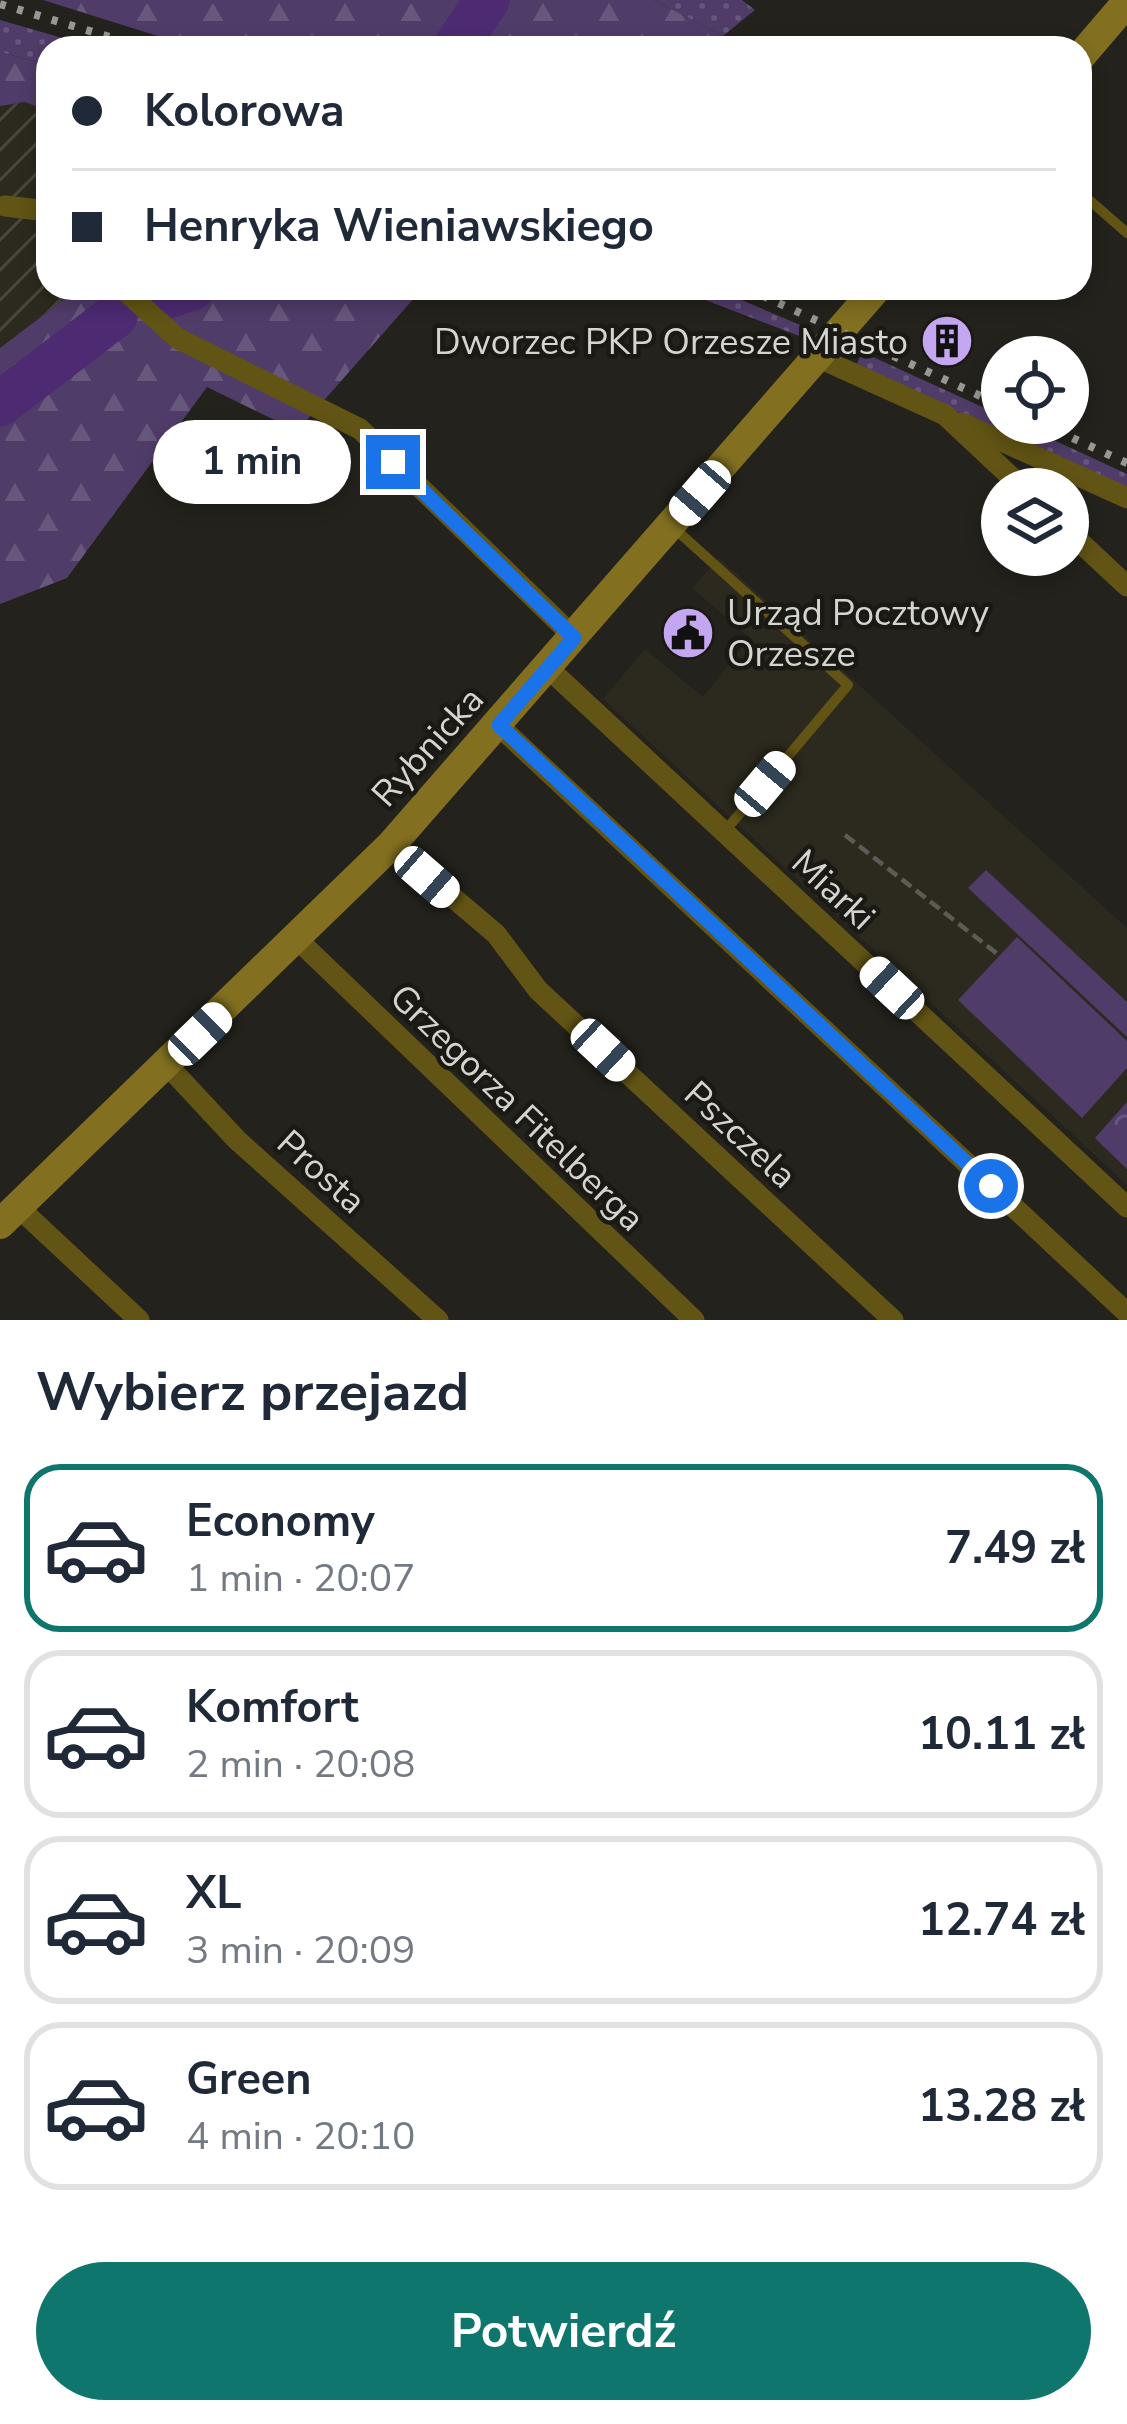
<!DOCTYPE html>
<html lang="pl">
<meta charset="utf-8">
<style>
:root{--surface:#fff;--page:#f6f6f7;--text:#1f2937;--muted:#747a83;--line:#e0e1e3;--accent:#0f766e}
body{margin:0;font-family:"Nunito Sans",sans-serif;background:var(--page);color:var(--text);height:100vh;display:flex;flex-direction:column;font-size:45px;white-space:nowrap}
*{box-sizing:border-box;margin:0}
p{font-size:39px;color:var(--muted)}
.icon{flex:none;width:66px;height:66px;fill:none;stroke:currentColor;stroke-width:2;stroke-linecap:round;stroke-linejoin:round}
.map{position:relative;height:1320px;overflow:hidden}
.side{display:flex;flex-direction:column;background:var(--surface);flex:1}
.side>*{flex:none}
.top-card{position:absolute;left:36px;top:36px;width:1056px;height:264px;border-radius:36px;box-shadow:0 6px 18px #0003;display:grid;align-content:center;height:264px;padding:0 36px;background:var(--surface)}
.buttons{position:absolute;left:981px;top:336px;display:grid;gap:24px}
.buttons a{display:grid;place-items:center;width:108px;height:108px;border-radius:50%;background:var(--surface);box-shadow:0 6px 18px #0003;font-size:60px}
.end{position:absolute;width:54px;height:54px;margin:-27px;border:15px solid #1a73e8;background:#fff;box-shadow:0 0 0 6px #fff}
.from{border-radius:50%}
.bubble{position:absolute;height:84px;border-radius:42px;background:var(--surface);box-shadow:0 6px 18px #0003;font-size:39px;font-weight:700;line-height:84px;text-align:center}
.car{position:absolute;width:36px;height:72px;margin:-36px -18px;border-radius:15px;box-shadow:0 0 9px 3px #0007;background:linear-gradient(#fff 24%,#345 0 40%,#fff 0 76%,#345 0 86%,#fff 0)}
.top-card b{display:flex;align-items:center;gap:42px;height:114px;font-size:45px}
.top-card b+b{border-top:3px solid var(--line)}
.top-card i{width:30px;height:30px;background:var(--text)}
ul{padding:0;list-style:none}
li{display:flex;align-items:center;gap:36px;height:168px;margin:0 24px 18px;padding:0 12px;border:6px solid var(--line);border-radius:36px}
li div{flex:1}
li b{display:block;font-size:45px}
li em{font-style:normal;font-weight:700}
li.selected{border-color:var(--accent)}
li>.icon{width:108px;height:108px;stroke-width:1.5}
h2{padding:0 36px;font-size:54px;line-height:144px}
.primary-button{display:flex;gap:24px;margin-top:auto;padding:24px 36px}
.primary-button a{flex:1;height:138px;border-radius:72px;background:var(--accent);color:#fff;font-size:48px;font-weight:700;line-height:138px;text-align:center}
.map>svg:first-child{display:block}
.built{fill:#2c2a1e}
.industrial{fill:url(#industrial-furrows)}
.grass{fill:url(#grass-dots)}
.forest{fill:url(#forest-firs)}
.park{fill:url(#park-crowns)}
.pitch{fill:#503c69}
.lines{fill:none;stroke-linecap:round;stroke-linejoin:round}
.river{stroke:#4d2a72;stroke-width:45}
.path{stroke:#5c5b56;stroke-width:4.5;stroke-dasharray:12 6;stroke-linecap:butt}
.lane{stroke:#625414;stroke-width:10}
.street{stroke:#625414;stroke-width:21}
.secondary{stroke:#827020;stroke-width:30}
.rail{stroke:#989793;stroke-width:8;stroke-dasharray:6 12;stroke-linecap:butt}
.route{stroke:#1a73e8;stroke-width:15}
.labels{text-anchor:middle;stroke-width:9;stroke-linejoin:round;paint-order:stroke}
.poi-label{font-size:36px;fill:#d4d4d0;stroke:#1a1913;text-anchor:end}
.street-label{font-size:36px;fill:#d4d4d0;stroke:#1a1913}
</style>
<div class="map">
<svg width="1127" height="1320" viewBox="0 0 1127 1320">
<defs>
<pattern id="industrial-furrows" width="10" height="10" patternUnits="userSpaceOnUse" patternTransform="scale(3)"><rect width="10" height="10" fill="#2c2a1e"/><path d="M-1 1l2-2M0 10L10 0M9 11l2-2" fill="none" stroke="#4a483e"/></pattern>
<pattern id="grass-dots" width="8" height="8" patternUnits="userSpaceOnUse" patternTransform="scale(3)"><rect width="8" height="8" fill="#503c69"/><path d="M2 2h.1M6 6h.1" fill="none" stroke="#68577d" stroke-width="1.8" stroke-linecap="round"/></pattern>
<pattern id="forest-firs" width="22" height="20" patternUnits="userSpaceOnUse" patternTransform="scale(3)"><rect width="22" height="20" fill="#503c69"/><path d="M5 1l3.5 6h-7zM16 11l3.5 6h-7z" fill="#68577d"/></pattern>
<pattern id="park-crowns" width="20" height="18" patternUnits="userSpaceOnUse" patternTransform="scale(3)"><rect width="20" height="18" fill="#503c69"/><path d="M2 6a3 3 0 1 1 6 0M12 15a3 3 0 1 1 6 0" fill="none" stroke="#68577d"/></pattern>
</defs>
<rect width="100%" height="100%" fill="#23221c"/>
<polygon class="built" points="719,558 1127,928 1127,1185 603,699 645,649 703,697 750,638 692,588"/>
<polygon class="industrial" points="25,102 48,111 48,288 79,288 0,348 0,106"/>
<g class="grass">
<polygon points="654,0 742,0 755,10 723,36"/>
<polygon points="0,20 97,48 48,48 48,65 0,52"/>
<polygon points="674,288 713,288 805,327 802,337"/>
<polygon points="862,352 1002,416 1002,423 1017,423 1127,474 1127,488 864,370 856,366"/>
</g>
<g class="forest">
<polygon points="43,0 654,0 723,36 718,48 196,48"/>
<polygon points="0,52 48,65 48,111 25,102 0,106"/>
<polygon points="79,288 423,288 297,431 207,387 67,578 0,604 0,348"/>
</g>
<polygon class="park" points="1127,1102 1127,1169 1095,1138"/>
<g class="pitch">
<polygon points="986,870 1127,1002 1127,1037 968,888"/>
<polygon points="1017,937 1127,1041 1127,1068 1082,1118 958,1000"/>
</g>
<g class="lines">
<g class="river">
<polyline points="455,48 487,0"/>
<polyline points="158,299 192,288"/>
<polyline points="0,404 115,316"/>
</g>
<polyline class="path" points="845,835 1000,956"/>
<g class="lane">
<polyline points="1080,192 1127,233"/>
<polyline points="674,528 848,685 725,831"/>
</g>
<g class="street">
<polyline points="5,206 48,211"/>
<polyline points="122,288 177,338 360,429 575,638"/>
<polyline points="817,357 945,415 1024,489"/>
<polyline points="962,423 1127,498"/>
<polyline points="1068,531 1127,586"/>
<polyline points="548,668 1127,1207"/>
<polyline points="498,725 1127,1313"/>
<polyline points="391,845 496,934 538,990 893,1320"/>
<polyline points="298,940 694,1320"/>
<polyline points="168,1066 237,1140 438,1320"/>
<polyline points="18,1207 139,1320"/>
</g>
<g class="secondary">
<polyline points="1080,57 1127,2"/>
<polyline points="0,1224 391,845 877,288"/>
</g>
<g class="rail">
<polyline points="0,4 146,48"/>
<polyline points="746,288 1002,406"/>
<polyline points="1040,423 1127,463"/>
</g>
</g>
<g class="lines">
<polyline class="route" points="393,462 574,638 499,725 991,1186"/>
</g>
<defs>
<g id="building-disc" transform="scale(2.7)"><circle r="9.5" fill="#c5a6f0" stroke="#1a1913"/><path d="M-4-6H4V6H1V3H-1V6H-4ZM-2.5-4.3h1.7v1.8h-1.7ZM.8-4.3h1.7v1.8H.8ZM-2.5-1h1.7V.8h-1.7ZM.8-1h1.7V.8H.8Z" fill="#111"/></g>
<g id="civic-disc" transform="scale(2.7)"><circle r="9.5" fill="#c5a6f0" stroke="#1a1913"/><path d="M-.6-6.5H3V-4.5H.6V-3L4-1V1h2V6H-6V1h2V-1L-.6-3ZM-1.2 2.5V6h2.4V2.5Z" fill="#111"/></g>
</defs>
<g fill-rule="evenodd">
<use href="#building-disc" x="947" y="341"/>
<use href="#civic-disc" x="688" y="633"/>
</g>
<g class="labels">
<g class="poi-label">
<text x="908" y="354">Dworzec PKP Orzesze Miasto</text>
<text x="727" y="625" text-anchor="start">Urząd Pocztowy<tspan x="727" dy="41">Orzesze</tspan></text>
</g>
<g class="street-label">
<text transform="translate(427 746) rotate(-48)" y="13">Rybnicka</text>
<text transform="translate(834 889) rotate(43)" y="13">Miarki</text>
<text transform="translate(518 1107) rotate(44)" y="13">Grzegorza Fitelberga</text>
<text transform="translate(741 1134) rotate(43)" y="13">Pszczela</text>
<text transform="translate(322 1171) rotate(42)" y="13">Prosta</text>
</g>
</g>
</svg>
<div class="buttons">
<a><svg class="icon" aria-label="locate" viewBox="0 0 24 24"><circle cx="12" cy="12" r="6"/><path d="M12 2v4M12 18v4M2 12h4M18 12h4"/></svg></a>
<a><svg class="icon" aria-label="layers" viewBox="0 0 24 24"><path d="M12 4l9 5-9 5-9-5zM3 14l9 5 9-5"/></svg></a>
</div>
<i class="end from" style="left:991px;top:1186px"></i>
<i class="end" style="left:393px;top:462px"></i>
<div class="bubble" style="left:153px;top:420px;width:198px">1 min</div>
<i class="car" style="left:700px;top:493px;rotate:221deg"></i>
<i class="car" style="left:765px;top:784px;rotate:40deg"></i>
<i class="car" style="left:427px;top:877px;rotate:131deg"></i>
<i class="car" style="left:892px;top:988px;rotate:313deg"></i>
<i class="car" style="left:200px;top:1034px;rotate:46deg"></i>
<i class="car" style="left:603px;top:1050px;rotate:133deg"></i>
<div class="top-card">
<b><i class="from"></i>Kolorowa</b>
<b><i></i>Henryka Wieniawskiego</b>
</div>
</div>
<section class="side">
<h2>Wybierz przejazd</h2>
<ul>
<li class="selected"><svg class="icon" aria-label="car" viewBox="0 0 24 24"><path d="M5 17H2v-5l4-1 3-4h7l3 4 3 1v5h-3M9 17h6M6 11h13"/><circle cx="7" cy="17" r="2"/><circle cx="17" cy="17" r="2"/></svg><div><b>Economy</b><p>1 min · 20:07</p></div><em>7.49 zł</em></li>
<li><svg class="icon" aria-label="car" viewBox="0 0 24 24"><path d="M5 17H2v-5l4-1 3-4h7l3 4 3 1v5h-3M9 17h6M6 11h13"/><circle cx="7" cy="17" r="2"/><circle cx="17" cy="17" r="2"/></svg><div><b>Komfort</b><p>2 min · 20:08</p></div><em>10.11 zł</em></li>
<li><svg class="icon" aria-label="car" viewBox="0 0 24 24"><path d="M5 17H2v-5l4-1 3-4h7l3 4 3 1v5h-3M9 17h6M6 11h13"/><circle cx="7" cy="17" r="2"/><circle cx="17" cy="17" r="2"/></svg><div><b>XL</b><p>3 min · 20:09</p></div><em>12.74 zł</em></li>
<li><svg class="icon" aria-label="car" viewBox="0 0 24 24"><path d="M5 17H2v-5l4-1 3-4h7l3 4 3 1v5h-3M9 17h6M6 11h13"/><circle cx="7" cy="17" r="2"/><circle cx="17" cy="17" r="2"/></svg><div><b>Green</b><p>4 min · 20:10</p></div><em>13.28 zł</em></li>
</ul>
<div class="primary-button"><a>Potwierdź</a></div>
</section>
